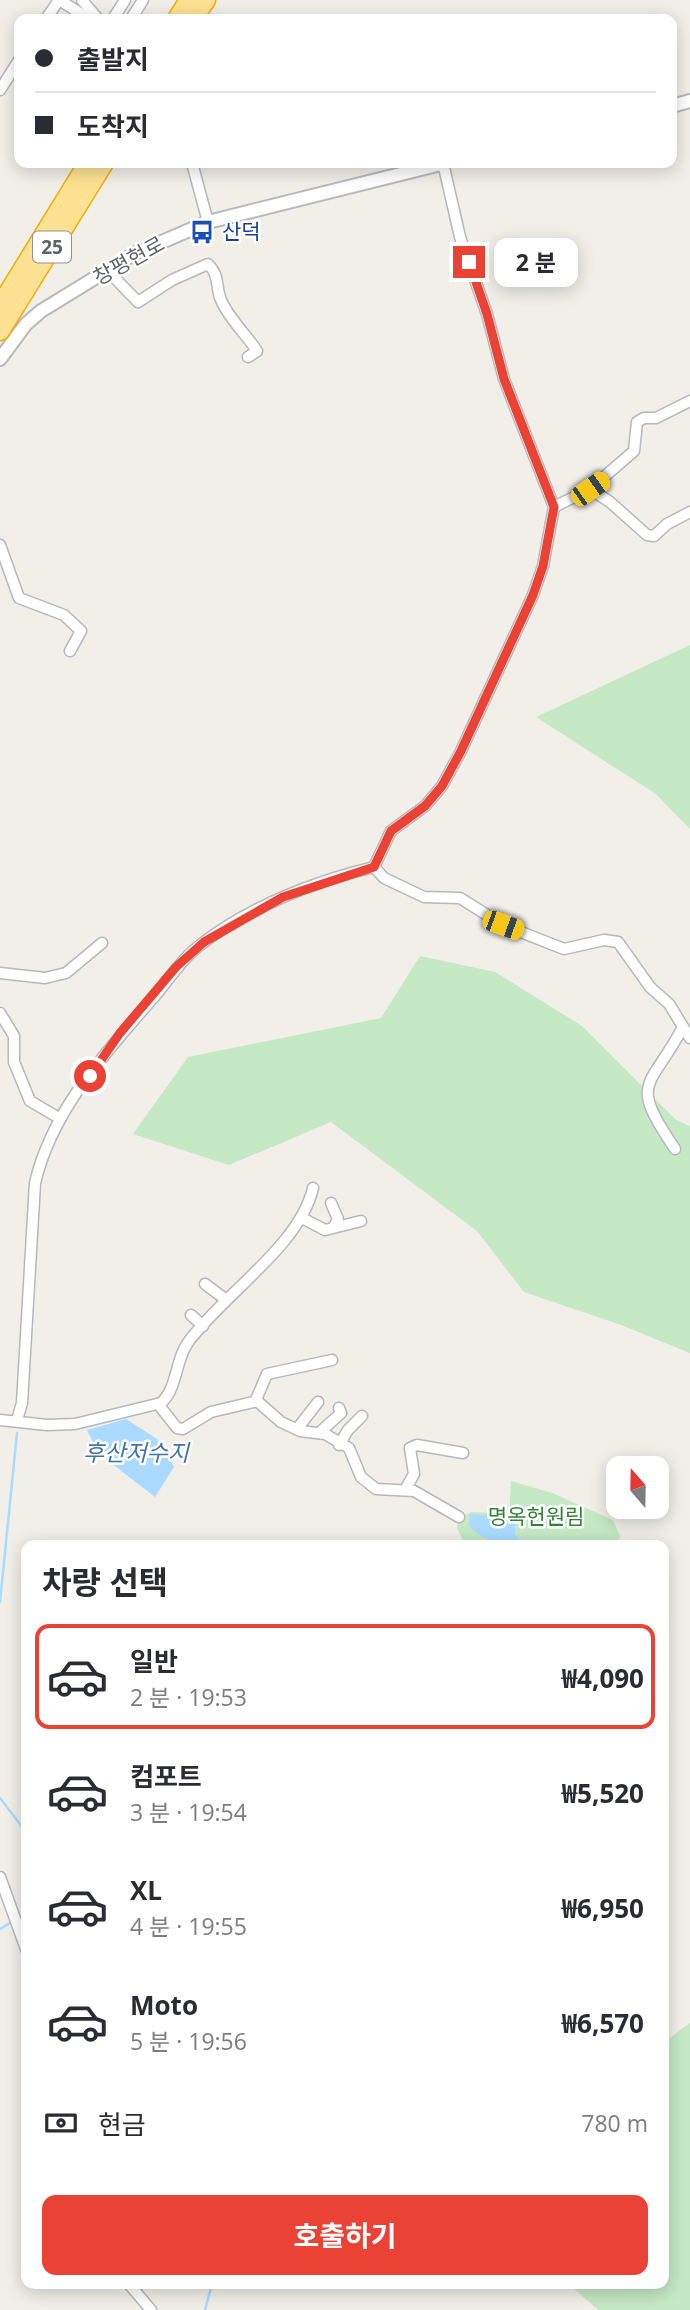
<!DOCTYPE html>
<html lang="ko">
<meta charset="utf-8">
<style>
:root{--surface:#fff;--page:#f2f2f3;--text:#2b2b33;--muted:#7c7c81;--line:#e1e1e2;--accent:#ea4335}
body{margin:0;font-family:"Open Sans","Noto Sans KR",sans-serif;background:var(--page);color:var(--text);height:100vh;display:flex;flex-direction:column;font-size:26px;white-space:nowrap}
*{box-sizing:border-box;margin:0}
p{font-size:23px;color:var(--muted)}
.icon{flex:none;width:38px;height:38px;fill:none;stroke:currentColor;stroke-width:2;stroke-linecap:round;stroke-linejoin:round}
.map{position:relative;flex:1;overflow:hidden}
.details{position:absolute;left:21px;top:1540px;width:648px;height:749px;display:flex;flex-direction:column;background:var(--surface);border-radius:14px;box-shadow:0 4px 18px #0003}
.details>*{flex:none}
.top-card{position:absolute;left:14px;top:14px;width:663px;height:154px;border-radius:14px;box-shadow:0 4px 18px #0003;display:grid;align-content:center;height:154px;padding:0 21px;background:var(--surface)}
.needle{width:46px;rotate:340deg}
.buttons{position:absolute;left:606px;top:1456px;display:grid;gap:14px}
.buttons a{display:grid;place-items:center;width:63px;height:63px;border-radius:14px;background:var(--surface);box-shadow:0 4px 18px #0003;font-size:35px}
.end{position:absolute;width:32px;height:32px;margin:-16px;border:9px solid #ea4335;background:#fff;box-shadow:0 0 0 4px #fff}
.from{border-radius:50%}
.bubble{position:absolute;height:49px;border-radius:14px;background:var(--surface);box-shadow:0 4px 18px #0003;font-size:23px;font-weight:700;line-height:49px;text-align:center}
.car{position:absolute;width:21px;height:42px;margin:-21px -10px;border-radius:9px;box-shadow:0 0 5px 2px #0007;background:linear-gradient(#f5c518 24%,#345 0 40%,#f5c518 0 76%,#345 0 86%,#f5c518 0)}
.top-card b{display:flex;align-items:center;gap:24px;height:66px;font-size:26px}
.top-card b+b{border-top:2px solid var(--line)}
.top-card i{width:18px;height:18px;background:var(--text)}
ul{padding:0;list-style:none}
li{display:flex;align-items:center;gap:21px;height:105px;margin:0 14px 10px;padding:0 7px;border:4px solid transparent;border-radius:14px}
li div{flex:1}
li b{display:block;font-size:26px}
li em{font-style:normal;font-weight:700}
li.active{border-color:var(--accent)}
li>.icon{width:63px;height:63px;stroke-width:1.5}
h2{padding:0 21px;font-size:32px;line-height:84px}
.pay{display:flex;align-items:center;gap:18px;height:77px;padding:0 21px;font-size:26px}
.pay p{margin-inline-start:auto}
.primary-button{display:flex;gap:14px;margin-top:auto;padding:14px 21px}
.primary-button a{flex:1;height:80px;border-radius:14px;background:var(--accent);color:#fff;font-size:28px;font-weight:700;line-height:80px;text-align:center}
.map>svg:first-child{display:block}
.green{fill:#c5e8c5}
.water{fill:#aadaff}
.lines{fill:none;stroke-linecap:round;stroke-linejoin:round}
.stream{stroke:#aadaff;stroke-width:2.5}
.minor-casing{stroke:#b5b8bc;stroke-width:13}
.secondary-casing{stroke:#b6babf;stroke-width:16}
.motorway-casing{stroke:#f9ab00;stroke-width:21}
.minor{stroke:#fff;stroke-width:10}
.secondary{stroke:#fff;stroke-width:12}
.motorway{stroke:#fde293;stroke-width:18}
.route{stroke:#ea4335;stroke-width:9}
.labels{text-anchor:middle;stroke-width:5;stroke-linejoin:round;paint-order:stroke}
.shield{fill:#fff;stroke:#8f9295;stroke-width:2}
.shield-label{font-size:19px;font-weight:bold;fill:#5f6368}
.transit-label{font-size:21px;fill:#164399;stroke:#fff;text-anchor:start}
.street-label{font-size:21px;fill:#5f6368;stroke:#fff}
.park-label{font-size:21px;fill:#348238;stroke:#fff}
.water-label{font-size:23px;font-style:italic;fill:#4174aa;stroke:#fff}
</style>
<div class="map">
<svg width="690" height="2310" viewBox="0 0 690 2310">
<rect width="100%" height="100%" fill="#f1efe8"/>
<g class="green">
<polygon points="690,645 690,829 656,794 536,717"/>
<polygon points="420,956 495,972 582,1026 676,1120 690,1126 690,1353 621,1325 524,1292 477,1231 331,1122 229,1165 133,1134 188,1057 381,1018"/>
<polygon points="511,1481 552,1493 613,1520 620,1536 617,1545 465,1545 457,1528 459,1517 472,1512 509,1514"/>
<polygon points="690,2023 690,2310 598,2310 569,2284 663,2284 663,2043"/>
</g>
<g class="water">
<polygon points="126,1419 157,1439 174,1467 155,1497 98,1453 87,1430"/>
<path d="M470 1514 500 1517 515 1523V1535L519 1538 520 1545C499 1545 484 1541 469 1526Z"/>
</g>
<g class="lines">
<g class="stream">
<polyline points="0,1602 17,1433"/>
<polyline points="0,1798 26,1832"/>
<polyline points="21,1919 26,1917"/>
<polyline points="0,1929 10,1923"/>
<polyline points="205,2310 212,2284"/>
</g>
<g class="minor-casing">
<g id="minor">
<polyline points="59,0 90,19"/>
<polyline points="82,0 98,19"/>
<polyline points="46,19 59,0"/>
<polyline points="113,19 125,0"/>
<polyline points="131,19 143,0"/>
<polyline points="0,90 19,60"/>
<polyline points="192,163 208,222"/>
<path d="M108 271 138 302 172 280 208 264C220 276 215 285 221 300 229 319 246 334 257 351L248 357"/>
<polyline points="590,489 610,502 647,535 654,536 667,524 690,512"/>
<polyline points="554,507 590,489 634,451 637,422 644,418 656,418 690,401"/>
<polyline points="0,545 19,598 64,615 81,631 70,651"/>
<polyline points="374,867 384,878 424,897 460,898 503,925 564,949 604,940 618,942 650,987 669,1004 690,1038"/>
<polyline points="0,973 45,978 66,973 102,943"/>
<polyline points="0,1013 14,1036 14,1062 30,1101 59,1118"/>
<path d="M675 1149C628 1079 649 1091 683 1027"/>
<polyline points="331,1203 338,1219 334,1227"/>
<polyline points="302,1218 325,1230 361,1221"/>
<polyline points="205,1284 225,1299"/>
<polyline points="191,1315 203,1326"/>
<polyline points="255,1402 267,1374 332,1360"/>
<polyline points="158,1404 177,1428 183,1429 211,1412 257,1401 281,1422 300,1431 325,1434 349,1448 361,1477 376,1489 414,1491 459,1517"/>
<path d="M0 1420 47 1425 75 1424 161 1403C178 1388 175 1359 189 1341 225 1293 300 1245 313 1188"/>
<path d="M17 1420 22 1403 35 1183C52 1110 106 1052 154 997 170 978 183 957 204 942 252 906 315 881 374 867L391 831 425 806 442 786 461 751 533 595 543 566 554 507 504 379 487 314 460 237 443 163"/>
<polyline points="297,1429 318,1402"/>
<polyline points="319,1433 341,1413 339,1408"/>
<polyline points="339,1445 348,1430 362,1416"/>
<polyline points="405,1490 414,1474 410,1448 417,1445 463,1453"/>
<polyline points="0,1877 26,1949"/>
<polyline points="129,2284 151,2310"/>
</g>
</g>
<g class="secondary-casing">
<g id="secondary">
<polyline points="672,106 690,101"/>
<polyline points="0,359 26,324 41,311 134,254 208,222 445,163"/>
</g>
</g>
<g class="motorway-casing">
<g id="motorway">
<polyline points="177,19 189,0"/>
<polyline points="193,19 206,0"/>
<polyline points="0,306 88,163"/>
<polyline points="0,331 104,163"/>
</g>
</g>
<use href="#minor" class="minor"/>
<use href="#secondary" class="secondary"/>
<use href="#motorway" class="motorway"/>
</g>
<g class="lines">
<polyline class="route" points="90,1076 120,1033 176,967 204,942 283,897 374,867 391,831 425,806 442,786 461,751 533,595 543,566 554,507 504,379 487,314 469,262"/>
</g>
<defs>
<g id="bus-bare" transform="scale(1.89)"><path d="M-5-6H5V4H4V6H2V4H-2V6H-4V4H-5ZM-3.5-4V0h7V-4ZM-3.5 1.2v1.5H-2V1.2ZM2 1.2v1.5H3.5V1.2Z" fill="#1a4fb4" stroke="#fff" stroke-width="2.5" paint-order="stroke"/></g>
</defs>
<g fill-rule="evenodd">
<use href="#bus-bare" x="202" y="232"/>
</g>
<g class="labels">
<rect class="shield" x="33" y="231.5" width="38" height="31" rx="5"/>
<g class="shield-label">
<text x="52" y="254">25</text>
</g>
<g class="transit-label">
<text x="222" y="239">산덕</text>
</g>
<g class="street-label">
<text transform="translate(129 261) rotate(-29)" y="7">창평현로</text>
</g>
<g class="park-label">
<text x="536" y="1524">명옥헌원림</text>
</g>
<g class="water-label">
<text x="136" y="1461">후산저수지</text>
</g>
</g>
</svg>
<div class="buttons">
<a><svg class="needle" viewBox="-14 -14 28 28"><path d="M0-13l5 13h-10z" fill="#e53935"/><path d="M0 13l5-13h-10z" fill="#7c7c81"/></svg></a>
</div>
<i class="end from" style="left:90px;top:1076px"></i>
<i class="end" style="left:469px;top:262px"></i>
<div class="bubble" style="left:494px;top:238px;width:84px">2 분</div>
<i class="car" style="left:590px;top:489px;rotate:55deg"></i>
<i class="car" style="left:503px;top:925px;rotate:110deg"></i>
<div class="top-card">
<b><i class="from"></i>출발지</b>
<b><i></i>도착지</b>
</div>
<section class="details">
<h2>차량 선택</h2>
<ul>
<li class="active"><svg class="icon" aria-label="car" viewBox="0 0 24 24"><path d="M5 17H2v-5l4-1 3-4h7l3 4 3 1v5h-3M9 17h6M6 11h13"/><circle cx="7" cy="17" r="2"/><circle cx="17" cy="17" r="2"/></svg><div><b>일반</b><p>2 분 · 19:53</p></div><em>₩4,090</em></li>
<li><svg class="icon" aria-label="car" viewBox="0 0 24 24"><path d="M5 17H2v-5l4-1 3-4h7l3 4 3 1v5h-3M9 17h6M6 11h13"/><circle cx="7" cy="17" r="2"/><circle cx="17" cy="17" r="2"/></svg><div><b>컴포트</b><p>3 분 · 19:54</p></div><em>₩5,520</em></li>
<li><svg class="icon" aria-label="car" viewBox="0 0 24 24"><path d="M5 17H2v-5l4-1 3-4h7l3 4 3 1v5h-3M9 17h6M6 11h13"/><circle cx="7" cy="17" r="2"/><circle cx="17" cy="17" r="2"/></svg><div><b>XL</b><p>4 분 · 19:55</p></div><em>₩6,950</em></li>
<li><svg class="icon" aria-label="car" viewBox="0 0 24 24"><path d="M5 17H2v-5l4-1 3-4h7l3 4 3 1v5h-3M9 17h6M6 11h13"/><circle cx="7" cy="17" r="2"/><circle cx="17" cy="17" r="2"/></svg><div><b>Moto</b><p>5 분 · 19:56</p></div><em>₩6,570</em></li>
</ul>
<div class="pay"><svg class="icon" aria-label="cash" viewBox="0 0 24 24"><path d="M3 7h18v10H3z"/><circle cx="12" cy="12" r="2"/></svg>현금<p>780 m</p></div>
<div class="primary-button"><a>호출하기</a></div>
</section>
</div>
